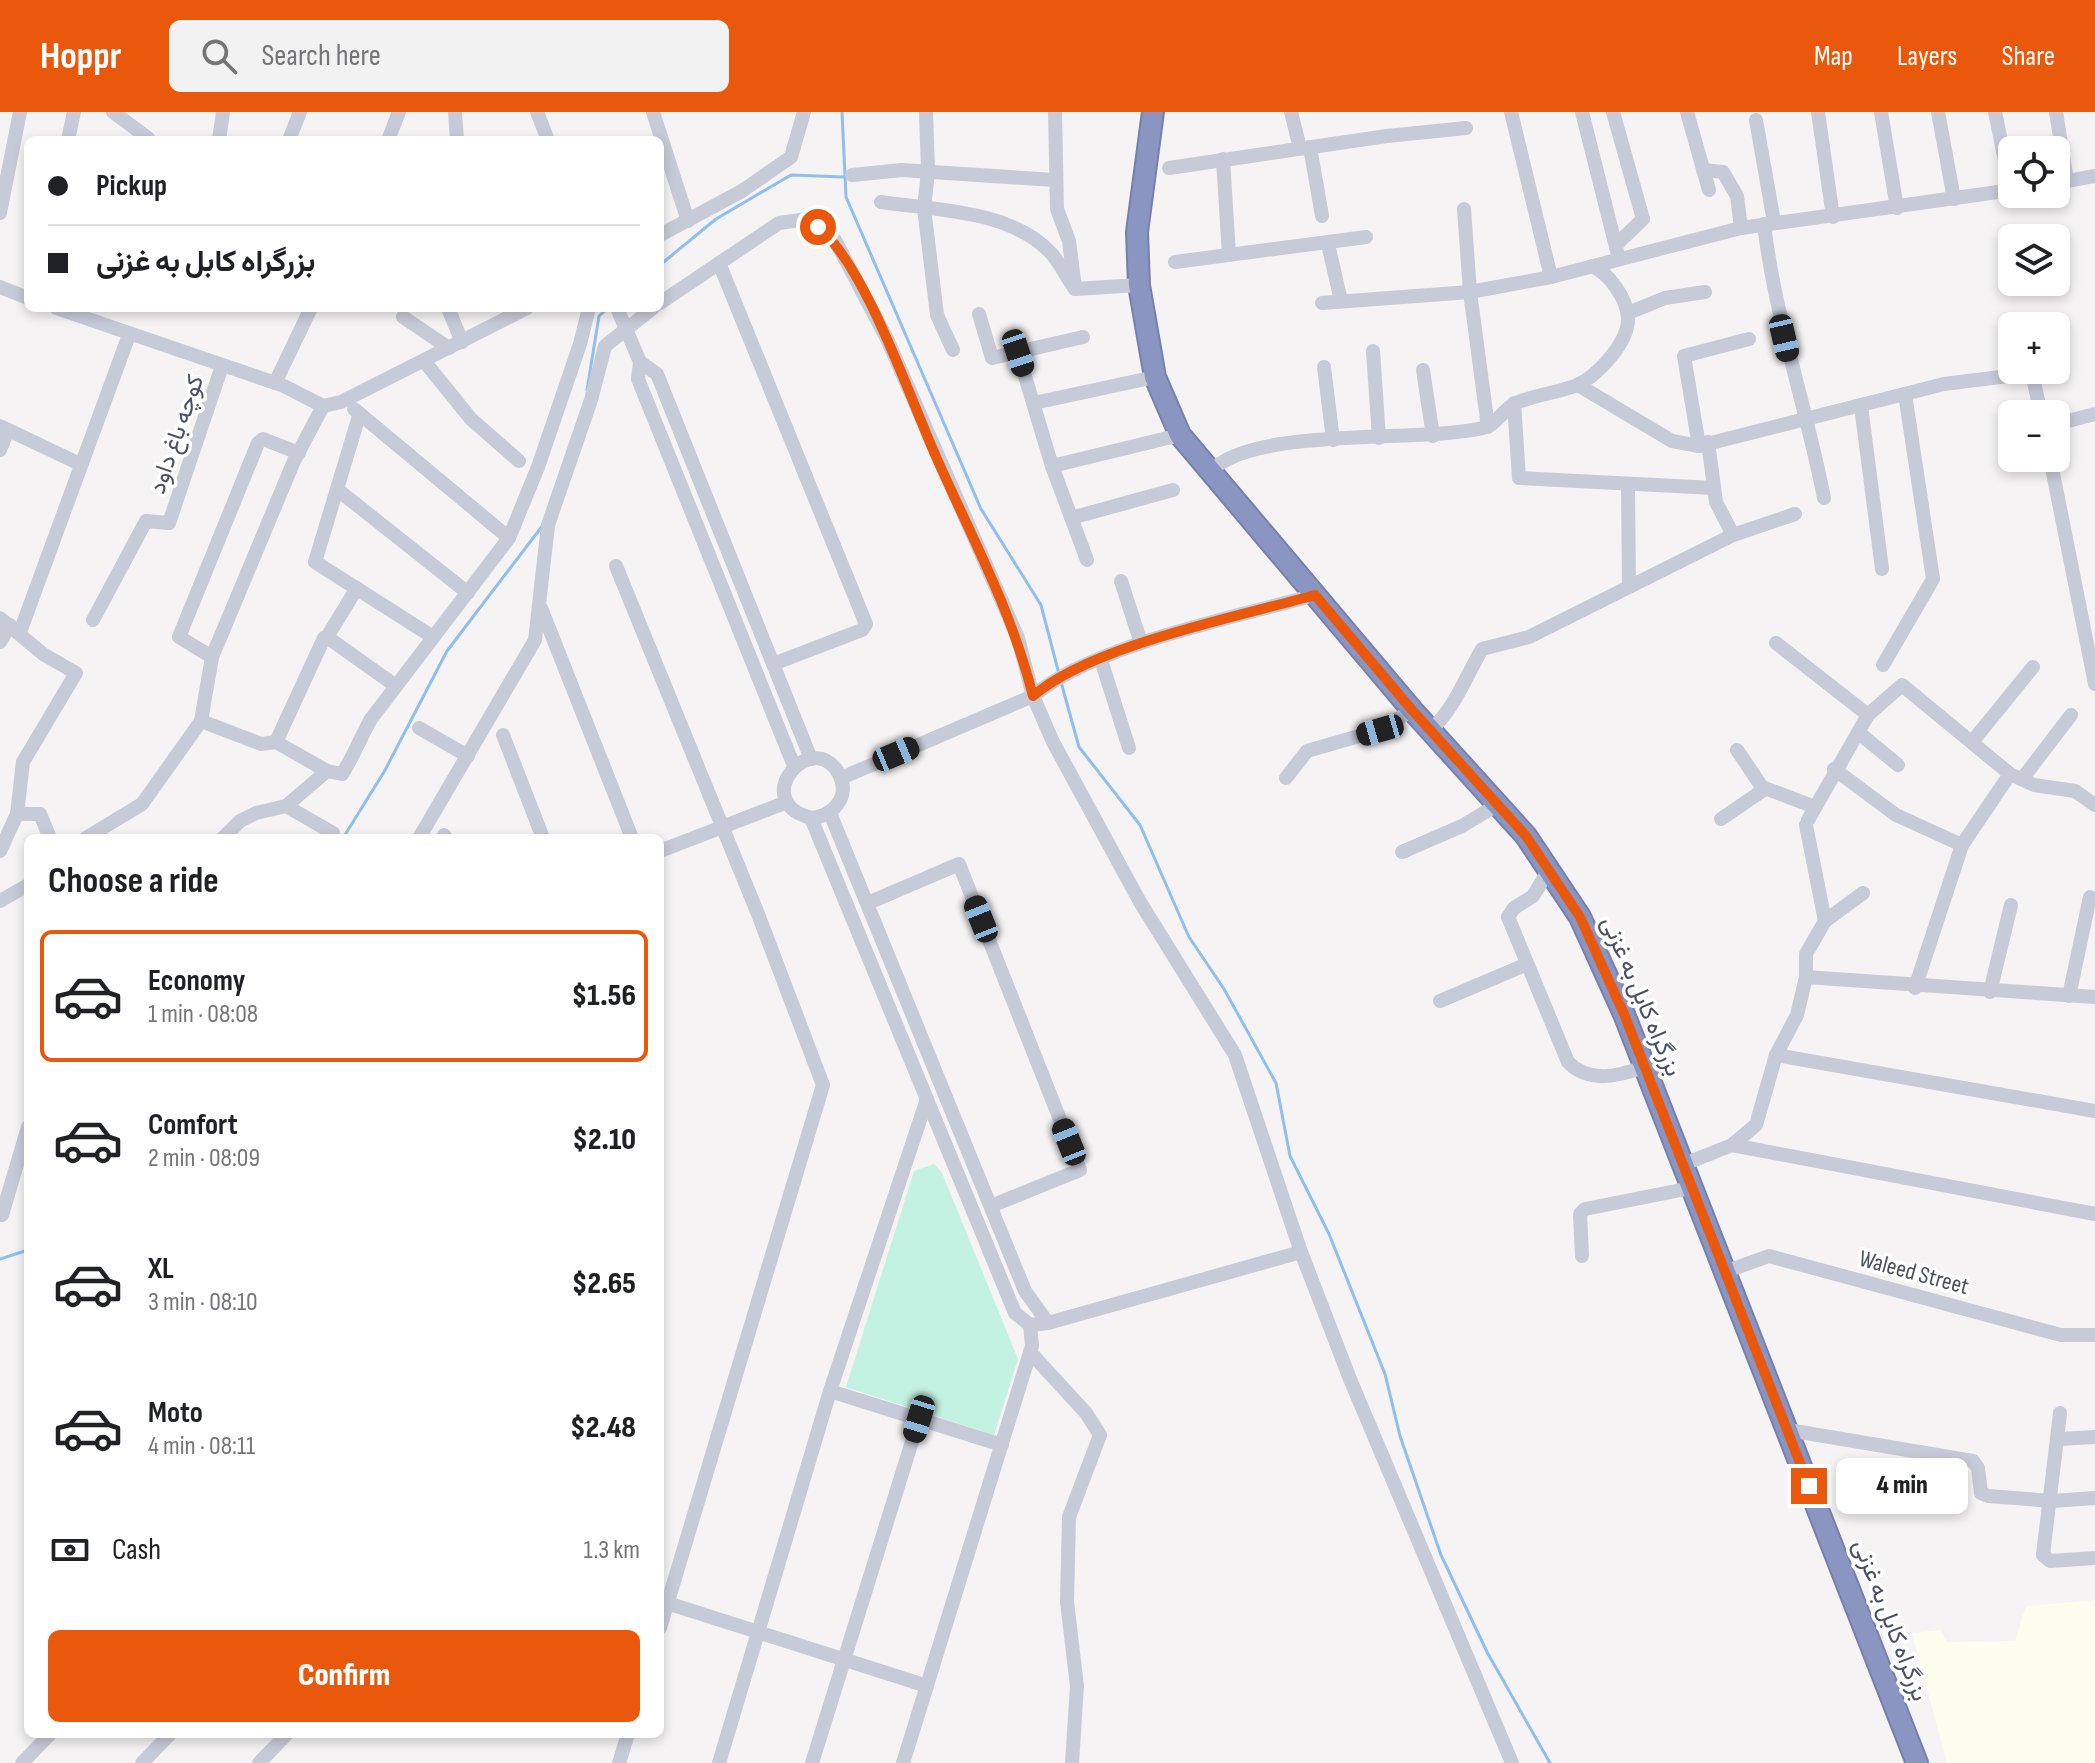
<!DOCTYPE html>
<meta charset="utf-8">
<style>
:root{--surface:#fff;--page:#f2f2f2;--text:#202124;--muted:#757577;--line:#e0e0e0;--accent:#ea580c}
body{margin:0;font-family:"Sofia Sans Condensed",Vazirmatn,sans-serif;background:var(--page);color:var(--text);height:100vh;display:flex;flex-direction:column;font-size:30px;white-space:nowrap}
*{box-sizing:border-box;margin:0}
p{font-size:26px;color:var(--muted)}
.icon{flex:none;width:44px;height:44px;fill:none;stroke:currentColor;stroke-width:2;stroke-linecap:round;stroke-linejoin:round}
.map{position:relative;flex:1;overflow:hidden}
.sheet{position:absolute;left:24px;top:722px;width:640px;height:904px;display:flex;flex-direction:column;background:var(--surface);border-radius:12px;box-shadow:0 4px 12px #0003}
.sheet>*{flex:none}
.banner{position:absolute;left:24px;top:24px;width:640px;height:176px;border-radius:12px;box-shadow:0 4px 12px #0003;display:grid;align-content:center;height:176px;padding:0 24px;background:var(--surface)}
.fabs{position:absolute;left:1998px;top:24px;display:grid;gap:16px}
.fabs a{display:grid;place-items:center;width:72px;height:72px;border-radius:12px;background:var(--surface);box-shadow:0 4px 12px #0003;font-size:40px}
.end{position:absolute;width:36px;height:36px;margin:-18px;border:10px solid #ea580c;background:#fff;box-shadow:0 0 0 4px #fff}
.from{border-radius:50%}
.bubble{position:absolute;height:56px;border-radius:12px;background:var(--surface);box-shadow:0 4px 12px #0003;font-size:26px;font-weight:800;line-height:56px;text-align:center}
.car{position:absolute;width:24px;height:48px;margin:-24px -12px;border-radius:10px;box-shadow:0 0 6px 2px #0007;background:linear-gradient(#222 24%,#8ab4d8 0 40%,#222 0 76%,#8ab4d8 0 86%,#222 0)}
.banner b{display:flex;align-items:center;gap:28px;height:76px;font-size:30px}
.banner b+b{border-top:2px solid var(--line)}
.banner i{width:20px;height:20px;background:var(--text)}
ul{padding:0;list-style:none}
li{display:flex;align-items:center;gap:24px;height:132px;margin:0 16px 12px;padding:0 8px;border:4px solid transparent;border-radius:12px}
li div{flex:1}
li b{display:block;font-size:30px}
li em{font-style:normal;font-weight:800}
li.on{border-color:var(--accent)}
li>.icon{width:72px;height:72px;stroke-width:1.5}
h2{padding:0 24px;font-size:36px;line-height:96px}
.pay{display:flex;align-items:center;gap:20px;height:88px;padding:0 24px;font-size:30px}
.pay p{margin-inline-start:auto}
.action{display:flex;gap:16px;margin-top:auto;padding:16px 24px}
.action a{flex:1;height:92px;border-radius:12px;background:var(--accent);color:#fff;font-size:32px;font-weight:800;line-height:92px;text-align:center}
header{display:flex;align-items:center;gap:48px;box-sizing:border-box;height:112px;padding:0 40px;background:var(--accent);color:#fff}
header strong{font-size:38px}
nav{display:flex;gap:44px;margin-inline-start:auto;font-size:28px}
.search{width:560px;height:72px;background:var(--page);display:flex;align-items:center;gap:20px;box-sizing:border-box;padding:0 28px;border-radius:12px;color:var(--muted);font-size:30px}
.map>svg:first-child{display:block}
.commercial{fill:#fdfdee}
.green{fill:#c3f1e2}
.lines{fill:none;stroke-linecap:round;stroke-linejoin:round}
.stream{stroke:#90bfee;stroke-width:3}
.highway-casing{stroke:#7680ad;stroke-width:24}
.minor{stroke:#c7cad7;stroke-width:14}
.highway{stroke:#8b95c1;stroke-width:20}
.route{stroke:#ea580c;stroke-width:10}
.labels{text-anchor:middle;stroke-width:7;stroke-linejoin:round;paint-order:stroke}
.street-label{font-size:24px;fill:#4a4f61;stroke:#fff}
</style>
<header>
<strong>Hoppr</strong>
<div class="search"><svg class="icon" aria-label="search" viewBox="0 0 24 24"><circle cx="10" cy="10" r="6"/><path d="M15 15l6 6"/></svg>Search here</div>
<nav><a>Map</a><a>Layers</a><a>Share</a></nav>
</header>
<div class="map">
<svg width="2095" height="1651" viewBox="0 0 2095 1651">
<rect width="100%" height="100%" fill="#f5f3f3"/>
<polygon class="commercial" points="2095,1488 2095,1651 1947,1651 1912,1521 1940,1518 1947,1530 2015,1529 2026,1494"/>
<polygon class="green" points="934,1052 942,1061 1018,1247 994,1323 846,1275 914,1059"/>
<g class="lines">
<g class="stream">
<polyline points="842,0 846,85 981,397 1041,493 1059,562"/>
<polyline points="660,153 716,107 791,63 844,65"/>
<polyline points="587,278 599,204 608,196"/>
<polyline points="1061,570 1079,635 1140,713 1189,825 1224,877 1276,971 1290,1044 1329,1122 1385,1262 1400,1324 1441,1443 1487,1540 1550,1651"/>
<polyline points="343,726 384,660 447,539 543,413"/>
<polyline points="0,1147 28,1138"/>
</g>
<g class="highway-casing">
<polyline id="highway" points="1153,0 1137,120 1139,173 1155,265 1180,323 1412,598 1526,724 1580,805 1624,902 1917,1651"/>
</g>
<g class="minor">
<polyline points="113,0 148,26"/>
<polyline points="455,0 457,28"/>
<polyline points="537,0 548,28"/>
<polyline points="653,0 688,109"/>
<polyline points="926,0 928,60 924,96 937,203 953,238"/>
<polyline points="1055,0 1057,97 1069,129 1075,176"/>
<polyline points="1291,0 1300,36"/>
<polyline points="1511,0 1551,165"/>
<polyline points="1582,0 1619,147"/>
<polyline points="1613,0 1643,107 1616,133"/>
<polyline points="1687,0 1709,78"/>
<polyline points="1818,0 1833,105"/>
<polyline points="1881,0 1897,96"/>
<polyline points="1938,0 1954,87"/>
<polyline points="1995,0 2011,78"/>
<polyline points="2056,0 2067,69"/>
<polyline points="1756,8 1774,110"/>
<polyline points="68,28 74,0"/>
<polyline points="219,28 223,0"/>
<polyline points="289,28 300,0"/>
<polyline points="388,28 399,0"/>
<polyline points="1310,35 1322,104"/>
<polyline points="1223,47 1229,143"/>
<polyline points="1169,56 1387,24 1466,16"/>
<polyline points="1703,58 1723,60 1737,84 1741,116"/>
<polyline points="852,63 902,58 1054,68"/>
<polyline points="2056,71 2095,64"/>
<path d="M881 90C935 98 1011 98 1051 141 1060 151 1067 166 1075 177"/>
<polyline points="1464,97 1470,180 1488,315"/>
<polyline points="0,101 20,0"/>
<path d="M1764 112C1775 206 1806 293 1824 386"/>
<polyline points="660,123 742,79 791,45 804,0"/>
<polyline points="1328,132 1341,189"/>
<polyline points="1175,150 1366,125"/>
<polyline points="719,151 866,512 862,518 773,552"/>
<polyline points="0,175 28,186"/>
<polyline points="1075,177 1139,173"/>
<polyline points="660,191 779,111 807,107 835,128 887,227 1018,526 1033,584 1053,630 1140,790 1235,943 1301,1140 1350,1267 1512,1651"/>
<polyline points="1322,191 1470,180 1551,165 1741,116 2012,78"/>
<polyline points="56,196 284,274 323,294 341,290 527,196"/>
<polyline points="448,196 462,230"/>
<polyline points="617,196 640,250 638,267 794,654"/>
<polyline points="1628,201 1665,186 1705,180"/>
<polyline points="979,202 992,246 1083,225"/>
<polyline points="403,205 449,236"/>
<polyline points="1373,239 1379,326"/>
<polyline points="1018,241 1052,354 1087,448"/>
<polyline points="424,249 471,307 519,349"/>
<polyline points="640,250 657,262 811,647"/>
<polyline points="1324,255 1333,328"/>
<polyline points="1423,258 1433,324"/>
<polyline points="275,271 311,196"/>
<polyline points="1578,273 1672,329 1699,334 1944,272 2032,261 2041,302"/>
<polyline points="1034,291 1155,265"/>
<polyline points="1514,291 1519,366 1714,376"/>
<polyline points="1861,294 1882,457"/>
<polyline points="354,297 509,426"/>
<polyline points="359,304 315,450 433,525"/>
<polyline points="2056,312 2095,302"/>
<polyline points="0,314 80,352"/>
<polyline points="1708,330 1716,390 1733,423"/>
<polyline points="1699,334 1684,244 1749,227"/>
<polyline points="0,338 8,318"/>
<polyline points="2050,346 2095,572"/>
<polyline points="1052,354 1180,323"/>
<path d="M1211 359C1254 314 1419 331 1483 316 1497 313 1504 296 1516 291 1535 283 1556 281 1575 274 1597 265 1629 230 1628 206 1627 187 1609 161 1592 154"/>
<polyline points="1628,374 1629,473"/>
<polyline points="338,378 468,481"/>
<polyline points="1071,406 1173,378"/>
<polyline points="616,454 758,802 823,973 660,1516"/>
<polyline points="1121,469 1141,531"/>
<polyline points="541,496 632,726"/>
<polyline points="0,506 43,542 76,561 23,650 17,702 0,739"/>
<polyline points="93,508 146,409 169,411 222,254"/>
<polyline points="20,520 129,223"/>
<polyline points="327,525 357,476"/>
<polyline points="0,530 10,513"/>
<polyline points="1776,531 1868,603"/>
<polyline points="212,545 179,525 258,331 263,327 299,341"/>
<polyline points="1101,548 1129,636"/>
<polyline points="1883,553 1933,467 1905,282"/>
<polyline points="201,609 261,632 276,630 327,659"/>
<polyline points="419,616 468,644"/>
<path d="M1430 619C1456 594 1464 568 1482 537L1529 525 1733 423 1795 402"/>
<polyline points="1859,621 1898,653"/>
<polyline points="503,623 543,726"/>
<polyline points="276,630 324,526 327,525 396,574"/>
<polyline points="1972,630 2033,555"/>
<polyline points="1737,638 1762,675 1815,695"/>
<polyline points="1834,657 1896,703 1962,733"/>
<path d="M841 666 1033 584C1093 533 1237 505 1315 483"/>
<polyline points="1286,666 1307,639 1380,618 1412,598"/>
<polyline points="2022,667 2071,603"/>
<polyline points="286,694 333,721"/>
<polyline points="830,701 1025,1179 1048,1211"/>
<polyline points="17,702 40,702 50,726"/>
<path d="M811 706C833 704 851 685 839 662 813 614 747 689 811 706L1015 1201 1030 1213 1048 1211 1301 1140"/>
<polyline points="1721,707 1765,677"/>
<polyline points="1808,708 1868,603 1902,573 2010,662 2034,673 2075,679 2095,693"/>
<polyline points="1806,713 1825,809"/>
<polyline points="444,723 446,726"/>
<polyline points="86,726 142,692 201,609 212,545 294,349 323,294"/>
<path d="M223 726 240 709 256 701 286 694 327 659 342 662C354 644 360 626 371 607L509 426 538 355 580 232 589 196"/>
<polyline points="419,726 535,528 548,413 591,288 605,234 653,196"/>
<polyline points="660,739 787,690"/>
<polyline points="1402,740 1462,714 1497,693"/>
<path d="M1549 758 1533 784 1514 796 1508 805 1568 950C1589 972 1619 964 1644 955"/>
<polyline points="0,789 28,773"/>
<polyline points="868,791 959,752 1080,1058 991,1094"/>
<polyline points="1806,865 2095,885"/>
<polyline points="1915,876 1962,733 2010,662"/>
<polyline points="1990,880 2011,793"/>
<polyline points="2069,884 2090,785"/>
<polyline points="1440,889 1525,853"/>
<polyline points="1776,943 2095,999"/>
<polyline points="1732,1033 2095,1102"/>
<polyline points="1682,1053 1732,1033 1756,1013 1776,943 1797,903 1806,865 1806,842 1825,809 1863,781"/>
<polyline points="2,1103 28,1015"/>
<polyline points="1582,1144 1580,1102 1585,1097 1691,1076"/>
<polyline points="1724,1160 1769,1144 2061,1223 2095,1223"/>
<polyline points="1030,1240 1086,1301 1100,1323 1069,1405 1067,1490 1077,1574 1072,1651"/>
<polyline points="830,1279 1002,1333"/>
<polyline points="2060,1301 2043,1443 2050,1449 2095,1446"/>
<polyline points="1788,1318 1973,1349 1978,1356 1981,1381 1988,1384 2052,1389 2095,1386"/>
<polyline points="2059,1327 2095,1325"/>
<polyline points="667,1491 927,1574"/>
<polyline points="22,1651 50,1622"/>
<polyline points="142,1651 170,1622"/>
<polyline points="259,1651 287,1622"/>
<polyline points="619,1651 628,1622"/>
<polyline points="719,1651 830,1279 927,987"/>
<polyline points="812,1651 919,1307"/>
<polyline points="903,1651 1032,1234 1030,1213"/>
</g>
<use href="#highway" class="highway"/>
</g>
<g class="lines">
<path class="route" d="M818 115C866 154 910 287 937 347 973 428 1011 497 1033 584 1092 533 1238 505 1315 483L1412 598 1526 724 1580 805 1624 902 1809 1374"/>
</g>
<g class="labels">
<g class="street-label">
<text transform="translate(176 322) rotate(-71)" y="8">کوچه باغ داود</text>
<text transform="translate(1642 884) rotate(67)" y="8">بزرگراه کابل به غزنی</text>
<text transform="translate(1914 1160) rotate(15)" y="8">Waleed Street</text>
<text transform="translate(1891 1508) rotate(69)" y="8">بزرگراه کابل به غزنی</text>
</g>
</g>
</svg>
<div class="fabs">
<a><svg class="icon" aria-label="locate" viewBox="0 0 24 24"><circle cx="12" cy="12" r="6"/><path d="M12 2v4M12 18v4M2 12h4M18 12h4"/></svg></a>
<a><svg class="icon" aria-label="layers" viewBox="0 0 24 24"><path d="M12 4l9 5-9 5-9-5zM3 14l9 5 9-5"/></svg></a>
<a>+</a>
<a>−</a>
</div>
<i class="end from" style="left:818px;top:115px"></i>
<i class="end" style="left:1809px;top:1374px"></i>
<div class="bubble" style="left:1836px;top:1346px;width:132px">4 min</div>
<i class="car" style="left:1784px;top:226px;rotate:167deg"></i>
<i class="car" style="left:1018px;top:241px;rotate:162deg"></i>
<i class="car" style="left:1380px;top:618px;rotate:254deg"></i>
<i class="car" style="left:896px;top:642px;rotate:67deg"></i>
<i class="car" style="left:981px;top:807px;rotate:338deg"></i>
<i class="car" style="left:1069px;top:1030px;rotate:338deg"></i>
<i class="car" style="left:919px;top:1307px;rotate:197deg"></i>
<div class="banner">
<b><i class="from"></i>Pickup</b>
<b><i></i>بزرگراه کابل به غزنی</b>
</div>
<section class="sheet">
<h2>Choose a ride</h2>
<ul>
<li class="on"><svg class="icon" aria-label="car" viewBox="0 0 24 24"><path d="M5 17H2v-5l4-1 3-4h7l3 4 3 1v5h-3M9 17h6M6 11h13"/><circle cx="7" cy="17" r="2"/><circle cx="17" cy="17" r="2"/></svg><div><b>Economy</b><p>1 min · 08:08</p></div><em>$1.56</em></li>
<li><svg class="icon" aria-label="car" viewBox="0 0 24 24"><path d="M5 17H2v-5l4-1 3-4h7l3 4 3 1v5h-3M9 17h6M6 11h13"/><circle cx="7" cy="17" r="2"/><circle cx="17" cy="17" r="2"/></svg><div><b>Comfort</b><p>2 min · 08:09</p></div><em>$2.10</em></li>
<li><svg class="icon" aria-label="car" viewBox="0 0 24 24"><path d="M5 17H2v-5l4-1 3-4h7l3 4 3 1v5h-3M9 17h6M6 11h13"/><circle cx="7" cy="17" r="2"/><circle cx="17" cy="17" r="2"/></svg><div><b>XL</b><p>3 min · 08:10</p></div><em>$2.65</em></li>
<li><svg class="icon" aria-label="car" viewBox="0 0 24 24"><path d="M5 17H2v-5l4-1 3-4h7l3 4 3 1v5h-3M9 17h6M6 11h13"/><circle cx="7" cy="17" r="2"/><circle cx="17" cy="17" r="2"/></svg><div><b>Moto</b><p>4 min · 08:11</p></div><em>$2.48</em></li>
</ul>
<div class="pay"><svg class="icon" aria-label="cash" viewBox="0 0 24 24"><path d="M3 7h18v10H3z"/><circle cx="12" cy="12" r="2"/></svg>Cash<p>1.3 km</p></div>
<div class="action"><a>Confirm</a></div>
</section>
</div>
